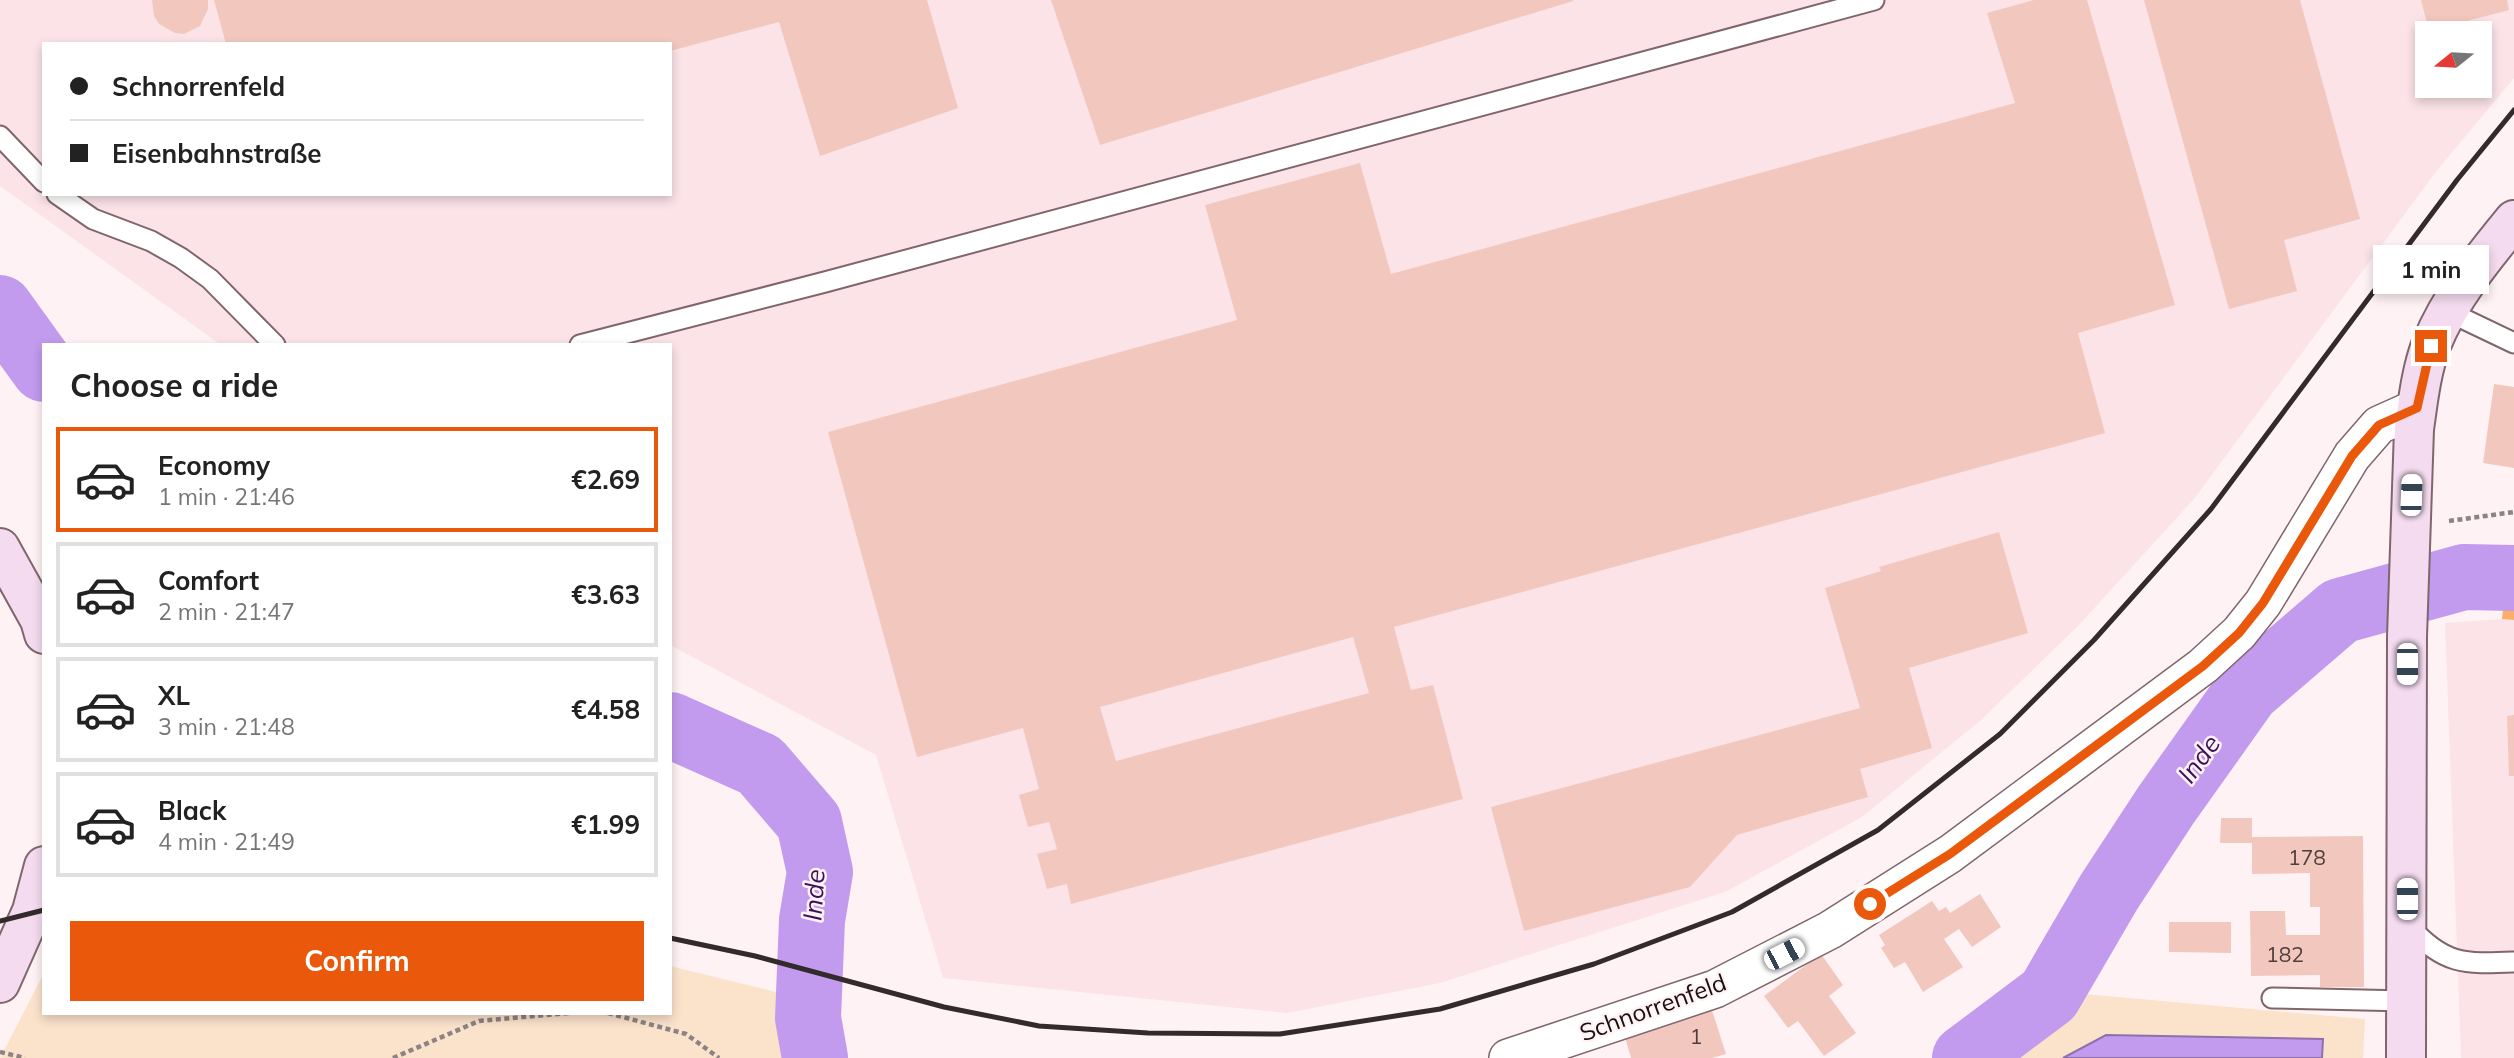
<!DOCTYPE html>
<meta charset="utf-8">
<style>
:root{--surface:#fff;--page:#f6f6f6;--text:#222;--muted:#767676;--line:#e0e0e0;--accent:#ea580c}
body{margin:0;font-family:Mulish,sans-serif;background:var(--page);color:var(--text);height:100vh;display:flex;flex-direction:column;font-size:26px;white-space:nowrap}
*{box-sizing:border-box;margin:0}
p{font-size:23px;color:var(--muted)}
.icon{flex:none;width:38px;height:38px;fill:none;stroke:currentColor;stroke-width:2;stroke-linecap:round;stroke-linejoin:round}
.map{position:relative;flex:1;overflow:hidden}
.drawer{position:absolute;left:42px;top:343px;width:630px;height:672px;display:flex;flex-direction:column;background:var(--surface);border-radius:0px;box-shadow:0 4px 10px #0003}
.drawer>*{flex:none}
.guide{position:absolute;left:42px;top:42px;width:630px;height:154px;border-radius:0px;box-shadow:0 4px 10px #0003;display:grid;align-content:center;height:154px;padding:0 28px;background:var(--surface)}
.needle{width:46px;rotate:252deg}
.controls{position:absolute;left:2415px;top:21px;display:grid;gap:14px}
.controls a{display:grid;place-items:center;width:77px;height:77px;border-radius:0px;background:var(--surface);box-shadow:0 4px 10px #0003;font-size:35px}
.end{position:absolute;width:32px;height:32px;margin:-16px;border:9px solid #ea580c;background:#fff;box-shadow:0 0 0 4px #fff}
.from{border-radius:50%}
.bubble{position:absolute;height:49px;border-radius:0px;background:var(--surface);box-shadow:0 4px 10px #0003;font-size:23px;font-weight:700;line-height:49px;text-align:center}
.car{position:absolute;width:21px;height:42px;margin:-21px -10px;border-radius:9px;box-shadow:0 0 5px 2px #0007;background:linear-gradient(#fff 24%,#345 0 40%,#fff 0 76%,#345 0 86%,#fff 0)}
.guide b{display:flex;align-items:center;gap:24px;height:66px;font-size:26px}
.guide b+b{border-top:2px solid var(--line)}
.guide i{width:18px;height:18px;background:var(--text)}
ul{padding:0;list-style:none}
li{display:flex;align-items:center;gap:21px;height:105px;margin:0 14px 10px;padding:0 14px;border:4px solid var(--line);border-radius:0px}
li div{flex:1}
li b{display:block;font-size:26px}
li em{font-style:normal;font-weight:700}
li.active{border-color:var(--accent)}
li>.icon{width:63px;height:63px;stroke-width:1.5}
h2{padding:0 28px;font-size:32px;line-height:84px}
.primary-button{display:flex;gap:14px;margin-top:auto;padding:14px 28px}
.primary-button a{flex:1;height:80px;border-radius:0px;background:var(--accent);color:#fff;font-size:28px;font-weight:700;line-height:80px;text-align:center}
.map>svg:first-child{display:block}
.built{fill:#fbe3e8;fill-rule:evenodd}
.green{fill:#fbe2cb}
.forest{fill:#f9af67}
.water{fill:#c29aee;stroke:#8f70ac;stroke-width:2}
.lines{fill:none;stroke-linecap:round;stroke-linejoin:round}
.river{stroke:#c29aee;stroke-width:66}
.building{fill:#f2c8be;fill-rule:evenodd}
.lane-casing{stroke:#80666b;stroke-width:23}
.street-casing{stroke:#80666b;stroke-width:40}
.secondary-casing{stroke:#80666b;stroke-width:42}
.path{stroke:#8d8284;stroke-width:4.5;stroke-dasharray:5 3.5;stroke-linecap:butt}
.lane{stroke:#fff;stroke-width:19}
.street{stroke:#fff;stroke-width:37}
.secondary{stroke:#f4dbef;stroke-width:38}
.rail{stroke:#332a2c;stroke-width:5}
.route{stroke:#ea580c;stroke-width:9}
.labels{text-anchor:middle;stroke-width:5;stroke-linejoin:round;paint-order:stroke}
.number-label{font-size:21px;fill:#4e3d3c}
.street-label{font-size:24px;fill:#180f11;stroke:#fff2f5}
.water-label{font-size:26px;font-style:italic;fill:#3a105a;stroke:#fff2f5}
</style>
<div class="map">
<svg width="2514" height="1058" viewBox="0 0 2514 1058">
<rect width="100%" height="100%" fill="#fff2f5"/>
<g class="built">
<path d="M0 0H2514V78L2438 169 2194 499 2078 626 1980 721 1862 817 1725 892 1440 983 1287 1013 943 978 876 755 670 645V345H221L0 186ZM2427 33H2480V86H2427ZM44 44H670V194H44Z"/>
<polygon points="2502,619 2514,620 2514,1058 2461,1058 2445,623"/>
</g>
<g class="green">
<polygon points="670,966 780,993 799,1058 0,1058 44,973 44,1013 670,1013"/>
<polygon points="2084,994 2365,1019 2363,1058 2322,1058 2322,1039 2106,1035 2063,1058 1990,1058"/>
</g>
<polygon class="forest" points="2508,561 2514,561 2514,620 2502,619"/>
<polygon class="water" points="2106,1035 2323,1039 2322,1058 2063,1058"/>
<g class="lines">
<g class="river">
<polyline points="0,308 44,369"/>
<polyline points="670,725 760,765 809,822 820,872 812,920 808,1018 815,1058"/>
<polyline points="1965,1058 2049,995 2109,892 2166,805 2247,691 2340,611 2464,577 2514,578"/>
</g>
</g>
<g class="building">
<polygon points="152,0 208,0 208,9 200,26 184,34 175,33 159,24 154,16"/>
<polygon points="214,0 927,0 958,108 820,156 779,22 670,51 670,44 226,44"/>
<polygon points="1051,0 1573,0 1573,1 1100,145"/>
<path d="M2034 0H2087L2175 305 2078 333 2105 433 1394 627 1411 690 1433 685 1463 799 1071 904 1067 884 1047 889 1037 854 1057 849 1049 822 1028 827 1019 795 1039 789 1023 728 917 757 828 432 1237 320 1205 205 1360 163 1391 274 2015 103 1987 13ZM1353 637 1369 693 1116 761 1100 707Z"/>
<polygon points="2144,0 2300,0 2360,219 2284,240 2297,291 2229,309"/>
<polygon points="2421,0 2507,0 2509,10 2429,31"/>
<polygon points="2494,384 2514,387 2514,468 2483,463"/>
<polygon points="1999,532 2028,633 1909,668 1932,748 1860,769 1868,797 1737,835 1690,887 1524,931 1491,807 1860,708 1825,588 1881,571 1879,567"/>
<polygon points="2514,715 2514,776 2509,776 2507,716"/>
<polygon points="2221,818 2252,818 2252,837 2363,836 2364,987 2320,987 2320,975 2251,976 2250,911 2285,911 2286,935 2320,935 2320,907 2310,907 2310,873 2252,874 2252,843 2220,843"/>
<polygon points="1980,894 2001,927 1972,947 1959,929 1944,939 1963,967 1923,992 1905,962 1894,968 1881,948 1885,945 1879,935 1932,901 1939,911 1946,907 1950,913"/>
<polygon points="2169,922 2231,922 2231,953 2169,952"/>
<polygon points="1821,954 1843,985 1829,996 1856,1033 1824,1056 1798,1021 1788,1028 1764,996"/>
<polygon points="1711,1007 1726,1054 1712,1058 1631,1058 1624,1034"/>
</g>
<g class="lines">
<g class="lane-casing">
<g id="lane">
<polyline points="0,136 44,182"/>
<polyline points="57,194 93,219 151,241 181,258 210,279 275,345"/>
<polyline points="2447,311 2514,343"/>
<polyline points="580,345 825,282 1874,0"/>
<path d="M2409 926C2444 965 2464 964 2514 962"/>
<polyline points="2272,998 2407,1001"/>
</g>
</g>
<g class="street-casing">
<polyline id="street" points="1508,1058 1715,989 1830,930 1950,854 2203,666 2239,633 2263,603 2352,456 2379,425 2417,408"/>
</g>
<g class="secondary-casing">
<g id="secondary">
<polyline points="0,548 40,620 44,634"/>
<polyline points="0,983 32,911 44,866"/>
<path d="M2406 1058 2407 637 2414 429C2418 401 2421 372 2431 345 2450 298 2482 259 2514 220"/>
</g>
</g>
<g class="path">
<polyline points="2449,521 2514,512"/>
<polyline points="608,1013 686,1034 719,1058"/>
<polyline points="0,1052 25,1058"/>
<polyline points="393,1058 479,1021 569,1013"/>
</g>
<use href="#lane" class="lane"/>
<use href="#street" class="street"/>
<use href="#secondary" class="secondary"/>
<g class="rail">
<polyline points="0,921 44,910"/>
<polyline points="670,938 755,956 944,1007 1039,1026 1148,1033 1280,1034 1440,1009 1594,964 1732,912 1878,830 2000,734 2094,640 2211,509 2457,180 2514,110"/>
</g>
</g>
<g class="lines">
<polyline class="route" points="1870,904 1950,854 2203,666 2239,633 2263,603 2352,456 2379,425 2417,408 2431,346"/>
</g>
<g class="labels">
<g class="number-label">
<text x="2307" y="865">178</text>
<text x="2285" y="962">182</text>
<text x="1696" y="1044">1</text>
</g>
<g class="street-label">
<text transform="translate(1653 1008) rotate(-20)" y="8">Schnorrenfeld</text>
</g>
<g class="water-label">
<text transform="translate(2199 759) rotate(-54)" y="9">Inde</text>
<text transform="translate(814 895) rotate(-86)" y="9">Inde</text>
</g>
</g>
</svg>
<div class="controls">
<a><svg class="needle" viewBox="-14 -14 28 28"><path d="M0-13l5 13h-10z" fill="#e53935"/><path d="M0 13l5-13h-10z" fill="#767676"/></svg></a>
</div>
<i class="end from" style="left:1870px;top:904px"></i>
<i class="end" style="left:2431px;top:346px"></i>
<div class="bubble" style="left:2373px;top:245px;width:116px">1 min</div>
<i class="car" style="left:2411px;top:495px;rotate:2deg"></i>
<i class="car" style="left:2407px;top:664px;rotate:180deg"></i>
<i class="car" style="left:2407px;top:899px;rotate:0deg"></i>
<i class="car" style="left:1784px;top:954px;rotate:63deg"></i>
<div class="guide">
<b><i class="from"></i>Schnorrenfeld</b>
<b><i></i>Eisenbahnstraße</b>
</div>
<section class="drawer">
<h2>Choose a ride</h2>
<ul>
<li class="active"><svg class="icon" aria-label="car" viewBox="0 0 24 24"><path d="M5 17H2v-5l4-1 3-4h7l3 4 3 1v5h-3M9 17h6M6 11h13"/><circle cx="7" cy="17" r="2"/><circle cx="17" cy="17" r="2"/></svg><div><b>Economy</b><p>1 min · 21:46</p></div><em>€2.69</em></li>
<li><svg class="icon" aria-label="car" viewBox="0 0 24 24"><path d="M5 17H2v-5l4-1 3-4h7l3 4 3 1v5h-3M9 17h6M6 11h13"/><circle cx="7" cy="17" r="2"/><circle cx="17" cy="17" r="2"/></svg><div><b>Comfort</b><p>2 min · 21:47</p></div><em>€3.63</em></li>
<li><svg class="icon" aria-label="car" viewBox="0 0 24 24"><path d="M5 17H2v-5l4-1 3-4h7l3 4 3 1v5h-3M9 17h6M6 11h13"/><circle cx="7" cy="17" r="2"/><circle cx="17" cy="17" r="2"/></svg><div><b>XL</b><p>3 min · 21:48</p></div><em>€4.58</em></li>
<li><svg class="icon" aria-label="car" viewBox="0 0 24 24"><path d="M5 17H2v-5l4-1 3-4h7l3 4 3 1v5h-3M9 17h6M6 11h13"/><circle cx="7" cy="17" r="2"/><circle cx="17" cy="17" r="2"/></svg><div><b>Black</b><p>4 min · 21:49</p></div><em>€1.99</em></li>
</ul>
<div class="primary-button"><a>Confirm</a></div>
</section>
</div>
